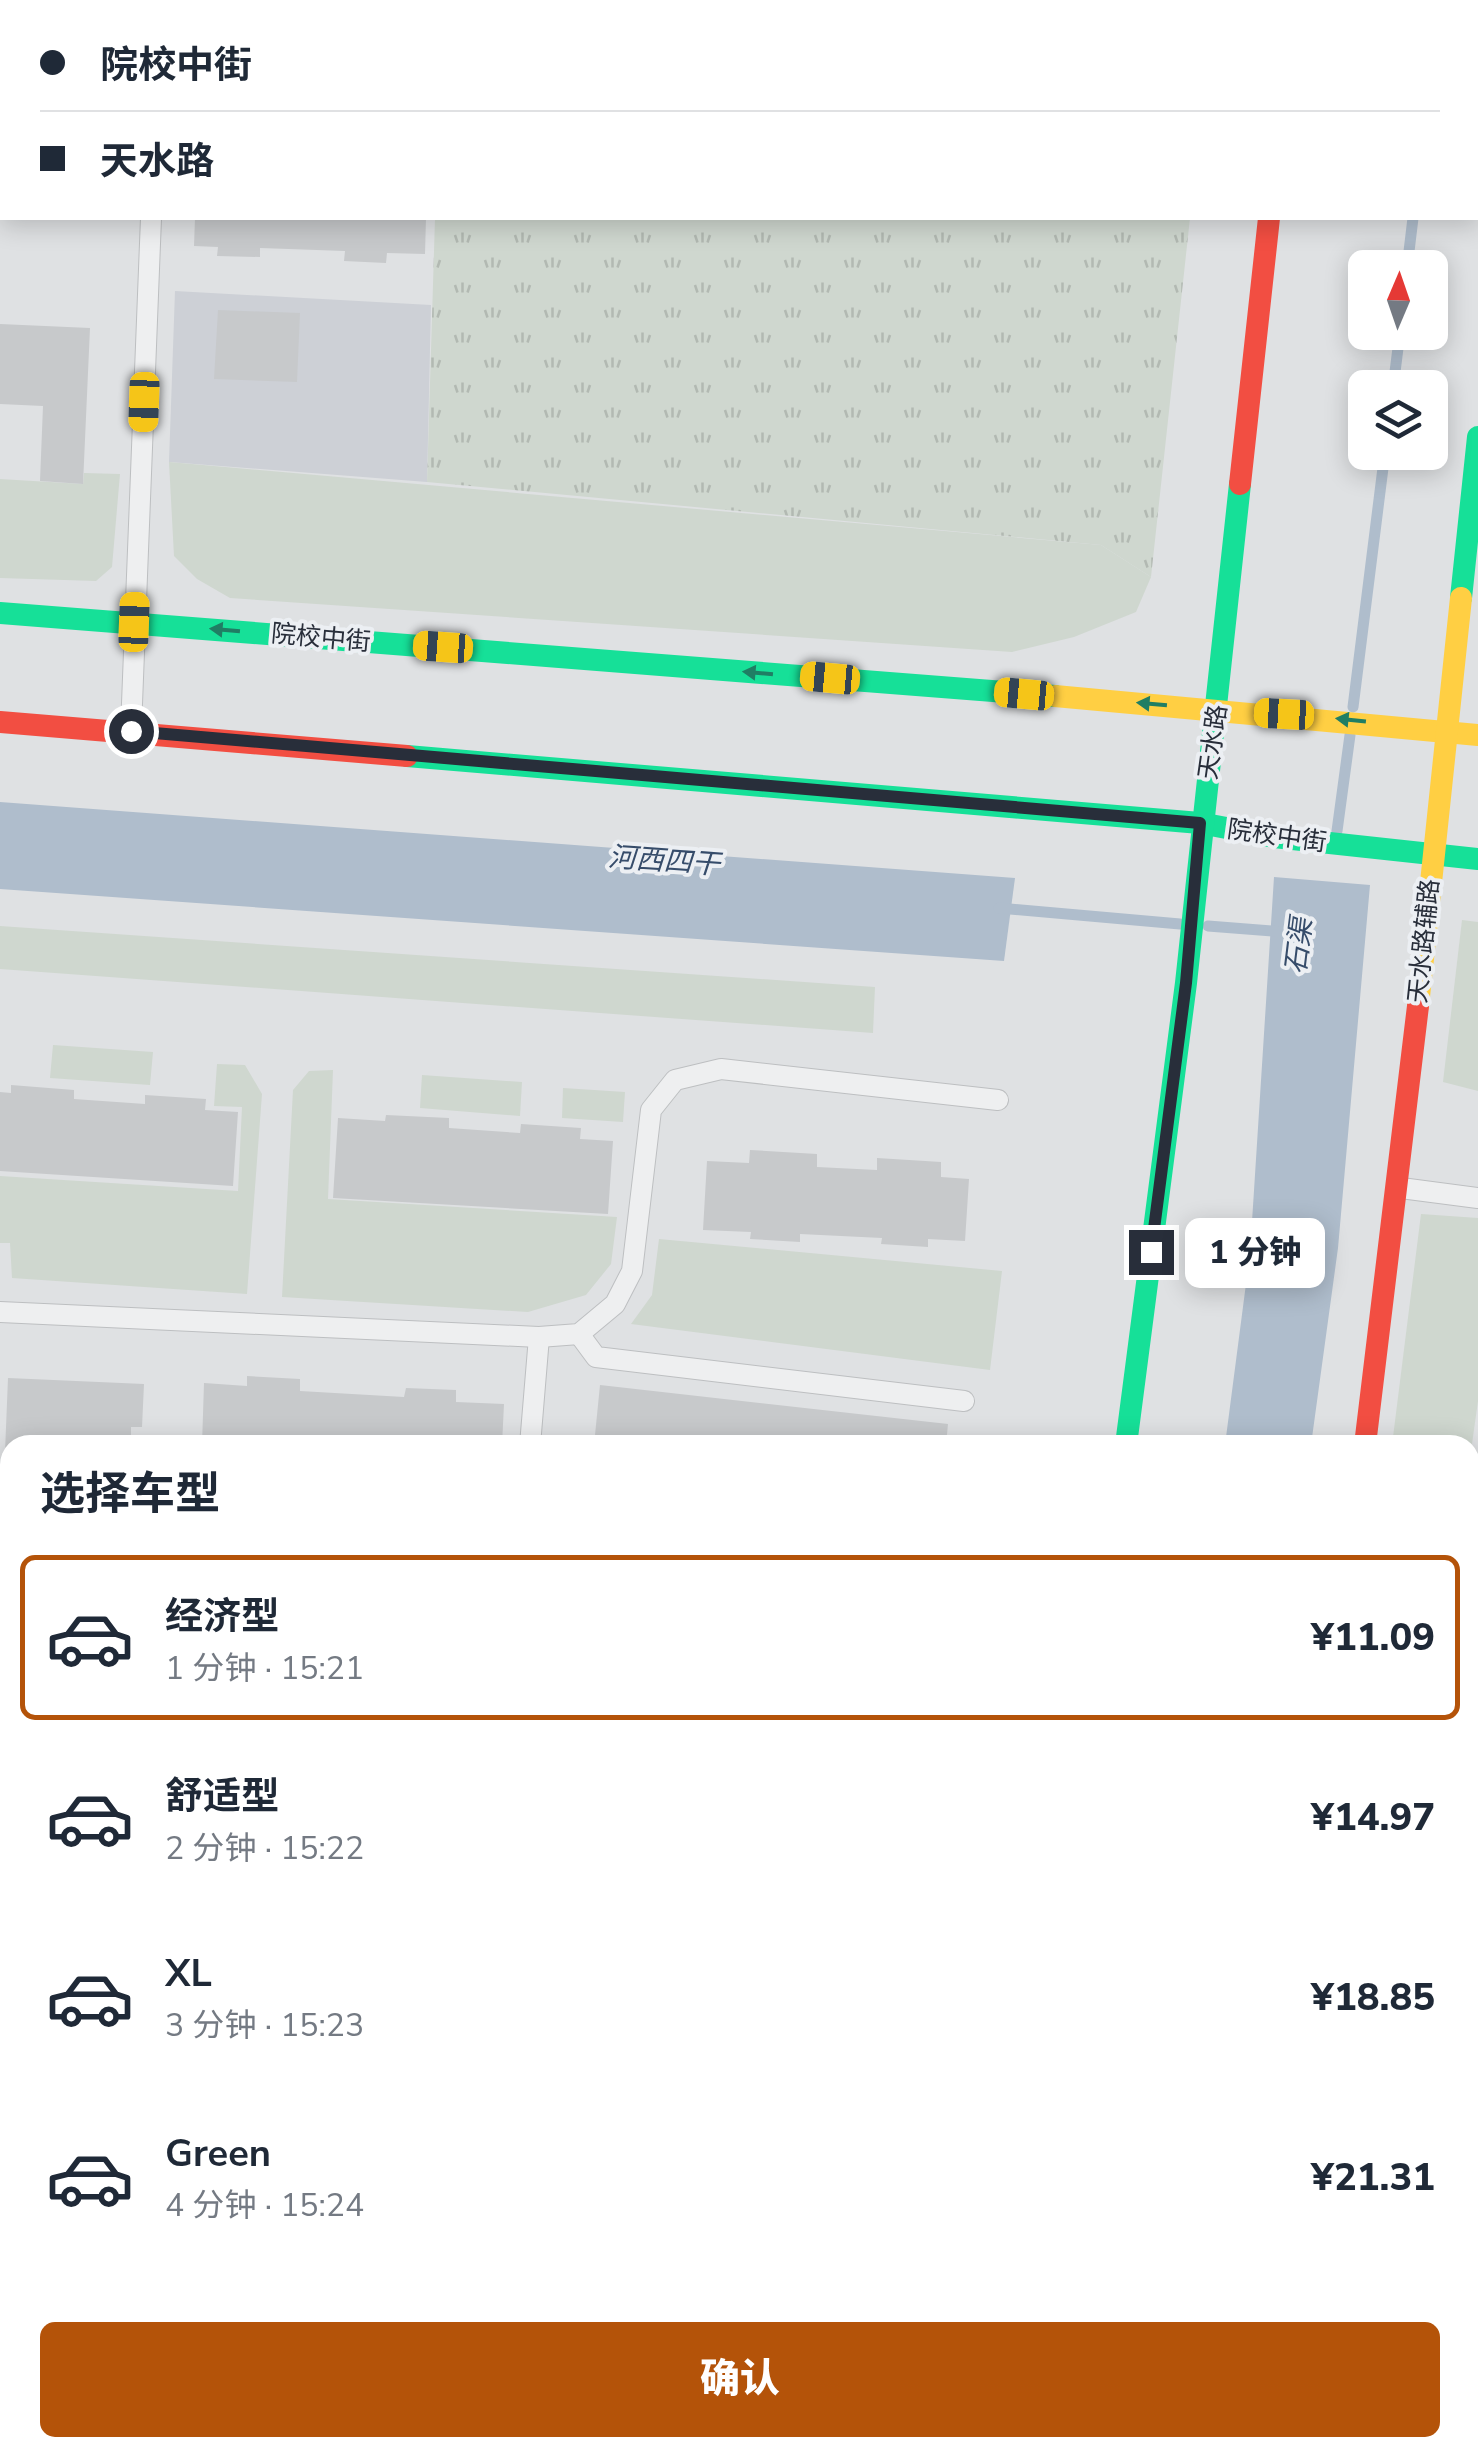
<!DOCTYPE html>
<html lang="zh">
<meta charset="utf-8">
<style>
:root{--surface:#fff;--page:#f6f6f7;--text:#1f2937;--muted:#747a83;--line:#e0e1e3;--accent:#b45309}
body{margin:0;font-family:"Nunito Sans","Noto Sans SC",sans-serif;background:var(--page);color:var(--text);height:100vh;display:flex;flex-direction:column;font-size:38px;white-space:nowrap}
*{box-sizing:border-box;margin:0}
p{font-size:32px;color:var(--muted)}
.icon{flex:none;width:55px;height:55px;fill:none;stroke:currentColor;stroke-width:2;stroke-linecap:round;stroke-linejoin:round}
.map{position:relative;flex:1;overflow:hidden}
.details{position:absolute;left:0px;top:1435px;width:1480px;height:1022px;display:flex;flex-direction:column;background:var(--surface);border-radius:30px 30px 0 0;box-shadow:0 5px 25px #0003}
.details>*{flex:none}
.hud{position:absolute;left:0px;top:0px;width:1480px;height:220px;box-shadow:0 5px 25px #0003;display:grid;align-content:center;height:220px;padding:0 40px;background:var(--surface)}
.needle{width:65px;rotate:2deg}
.buttons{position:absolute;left:1348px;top:250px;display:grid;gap:20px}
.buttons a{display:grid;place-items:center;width:100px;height:100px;border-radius:15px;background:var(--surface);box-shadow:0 5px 25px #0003;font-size:50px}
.end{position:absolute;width:45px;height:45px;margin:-22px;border:12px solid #282e3a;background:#fff;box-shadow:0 0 0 5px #fff}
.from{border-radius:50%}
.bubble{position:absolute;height:70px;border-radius:15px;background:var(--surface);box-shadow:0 5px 25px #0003;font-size:32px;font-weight:800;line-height:70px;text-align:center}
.car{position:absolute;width:30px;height:60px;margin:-30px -15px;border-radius:12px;box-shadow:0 0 8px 2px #0007;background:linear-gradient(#f5c518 24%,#345 0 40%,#f5c518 0 76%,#345 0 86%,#f5c518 0)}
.hud b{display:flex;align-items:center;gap:35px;height:95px;font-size:38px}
.hud b+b{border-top:2px solid var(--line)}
.hud i{width:25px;height:25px;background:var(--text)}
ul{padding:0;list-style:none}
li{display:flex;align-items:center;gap:30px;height:165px;margin:0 20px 15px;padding:0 20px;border:5px solid transparent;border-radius:15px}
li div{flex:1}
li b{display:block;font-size:38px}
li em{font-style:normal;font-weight:800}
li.active{border-color:var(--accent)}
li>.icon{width:90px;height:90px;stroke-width:1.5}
h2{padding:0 40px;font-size:45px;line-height:120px}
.cta{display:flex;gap:20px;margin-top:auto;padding:20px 40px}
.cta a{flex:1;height:115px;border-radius:15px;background:var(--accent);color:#fff;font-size:40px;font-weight:800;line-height:115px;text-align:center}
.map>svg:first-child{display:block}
.built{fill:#cdd0d6}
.industrial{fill:url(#industrial-grid)}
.park{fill:url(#park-tufts)}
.garden{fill:#cfd7cf}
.water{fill:#afbdcc}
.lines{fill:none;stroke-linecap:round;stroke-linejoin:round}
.stream{stroke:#afbdcc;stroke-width:11}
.building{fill:#c7c9cb}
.lane-casing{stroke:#bdbfc1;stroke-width:22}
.street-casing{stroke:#bdbfc1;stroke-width:42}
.lane{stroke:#eeeff0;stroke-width:20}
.street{stroke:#eeeff0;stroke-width:40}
.fast{stroke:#16e098;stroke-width:22}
.slow{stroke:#ffcf43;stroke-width:22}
.jam{stroke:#f24e42;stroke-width:22}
.oneway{fill:#207e64}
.route{stroke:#282e3a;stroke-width:12}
.labels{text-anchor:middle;stroke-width:8;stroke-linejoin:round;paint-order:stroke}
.street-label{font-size:25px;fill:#282e3a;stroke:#eceff3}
.water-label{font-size:28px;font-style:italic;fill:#364c6a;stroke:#eceff3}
</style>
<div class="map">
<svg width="1478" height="2456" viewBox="0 0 1478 2456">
<defs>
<pattern id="industrial-grid" width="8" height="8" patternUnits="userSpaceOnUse" patternTransform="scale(2.5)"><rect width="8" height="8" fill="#cdd0d6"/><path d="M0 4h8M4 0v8" fill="none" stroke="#b0b3b8"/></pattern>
<pattern id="park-tufts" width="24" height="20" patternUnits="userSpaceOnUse" patternTransform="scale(2.5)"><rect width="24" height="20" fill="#cfd7cf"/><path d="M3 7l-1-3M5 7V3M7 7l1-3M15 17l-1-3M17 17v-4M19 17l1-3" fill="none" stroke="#b2b9b2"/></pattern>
</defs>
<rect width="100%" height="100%" fill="#dfe1e3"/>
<polygon class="built" points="175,291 431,305 427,482 169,462"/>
<polygon class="industrial" points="1470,2102 1478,2103 1478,2349 1470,2348"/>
<g class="park">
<polygon points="441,0 1213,0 441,2"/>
<polygon points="435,218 1190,218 1151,577 1101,545 427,482"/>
</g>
<g class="garden">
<polygon points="169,462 1101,545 1151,577 1136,612 1074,637 1012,652 230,598 197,579 174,556"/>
<polygon points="84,473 120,474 112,567 96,581 0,578 0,479 83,484"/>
<polygon points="1462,920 1478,922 1478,1091 1443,1082"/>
<polygon points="0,926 875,987 873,1033 0,969"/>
<polygon points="53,1045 153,1052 150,1085 50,1078"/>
<polygon points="217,1064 245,1065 262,1094 247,1294 12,1278 10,1243 0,1243 0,1176 238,1191 242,1107 214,1106"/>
<polygon points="333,1070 328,1199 617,1217 611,1264 586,1295 528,1312 282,1297 293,1090 309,1071"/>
<polygon points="422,1075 522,1082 520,1116 420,1108"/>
<polygon points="563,1088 625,1092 623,1122 562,1118"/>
<polygon points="1421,1214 1478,1218 1478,1401 1470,1458 1470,1445 1392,1445"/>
<polygon points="659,1239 1002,1271 990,1370 631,1324 652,1295"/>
<polygon points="0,1573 9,1575 5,1666 10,1671 10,1706 0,1714"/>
<polygon points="0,1891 10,1891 10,1965 0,1964"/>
<polygon points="513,2448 822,2448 821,2456 512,2456"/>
</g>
<g class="water">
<polygon points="0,802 1015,878 1004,961 0,889"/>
<polygon points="1274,877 1370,885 1338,1248 1311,1445 1225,1445 1250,1253"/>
<polygon points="1087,2448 1182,2448 1181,2456 1085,2456"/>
</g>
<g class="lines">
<g class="stream">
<polyline points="1439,2 1439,0"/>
<polyline points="1407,268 1413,218"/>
<polyline points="1393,388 1400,332"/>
<polyline points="1353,707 1385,452"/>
<polyline points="1337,831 1350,735"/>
<polyline points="999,908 1180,924"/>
<polyline points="1208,926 1284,932"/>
</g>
</g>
<g class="building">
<polygon points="195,218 426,218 425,254 387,253 386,263 344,261 345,251 260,248 260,257 217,256 218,247 194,246"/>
<polygon points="218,310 300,313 297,382 214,379"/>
<polygon points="0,324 90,328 83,484 40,481 43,406 0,404"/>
<polygon points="11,1085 74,1090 74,1099 145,1104 145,1095 206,1099 205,1110 238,1112 233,1186 0,1171 0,1092 11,1093"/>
<polygon points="386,1115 449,1118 449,1128 520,1133 521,1124 581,1128 580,1139 613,1141 608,1214 333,1198 338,1118 385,1121"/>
<polygon points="750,1150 817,1154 817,1167 877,1170 877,1158 941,1162 941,1177 969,1179 965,1241 928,1239 928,1247 881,1244 882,1238 800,1234 800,1242 750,1239 751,1232 703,1230 707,1161 749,1163"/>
<polygon points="247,1376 300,1379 300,1391 404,1397 406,1388 456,1390 456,1402 504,1404 502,1445 202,1445 204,1383 247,1386"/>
<polygon points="8,1378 144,1384 142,1427 131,1427 131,1445 10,1445 10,1452 5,1452"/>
<polygon points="600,1385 948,1424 946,1445 594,1445"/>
<polygon points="1470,1830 1478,1831 1478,1933 1473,1985"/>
<rect x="0" y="2039" width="10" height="74"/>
<polygon points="0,2239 10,2240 10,2307 0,2306"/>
<polygon points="43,2448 114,2448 189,2456 42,2456"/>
<rect x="199" y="2448" width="40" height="8"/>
</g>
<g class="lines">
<g class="lane-casing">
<g id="lane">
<polyline points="161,2 161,0"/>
<polyline points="131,729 151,218"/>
<polyline points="1401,1188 1478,1198"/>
<polyline points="0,1312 539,1337 530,1445"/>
<polyline points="579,1334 596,1357 964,1401"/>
<polyline points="539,1337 579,1334 615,1304 632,1271 651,1110 675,1080 721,1069 998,1100"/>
<polyline points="1470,2075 1478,2076"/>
<polyline points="1470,2247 1478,2248"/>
<polyline points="454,2456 454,2448"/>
</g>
</g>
<g class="street-casing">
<polyline id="street" points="1470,1797 1478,1798"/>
</g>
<use href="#lane" class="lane"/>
<use href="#street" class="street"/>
<g class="fast">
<polyline points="1292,0 1292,2"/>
<polyline points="1461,598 1478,437"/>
<polyline points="0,613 1055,696"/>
<polyline points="407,756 1200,823 1274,837 1478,859"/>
<polyline points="1126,1445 1186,983 1240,484"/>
<polyline points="1001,2456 1002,2448"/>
<polyline points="1240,2456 1241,2448"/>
</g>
<g class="slow">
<polyline points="1055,696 1478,735"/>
<polyline points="1418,1006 1461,598"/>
</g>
<g class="jam">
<polyline points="1240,484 1269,218"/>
<polyline points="0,722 407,756"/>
<polyline points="1365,1445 1418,1006"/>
</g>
</g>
<defs><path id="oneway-solid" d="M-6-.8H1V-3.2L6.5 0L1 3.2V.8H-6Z" transform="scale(2.5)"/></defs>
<g class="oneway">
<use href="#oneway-solid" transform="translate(225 630) rotate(-175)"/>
<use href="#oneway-solid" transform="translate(758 673) rotate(-175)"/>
<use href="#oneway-solid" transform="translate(1152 704) rotate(-175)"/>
<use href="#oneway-solid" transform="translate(1351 720) rotate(-174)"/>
</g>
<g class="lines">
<polyline class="route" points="131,731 1200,823 1186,983 1151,1252"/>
</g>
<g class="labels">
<g class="street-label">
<text transform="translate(321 637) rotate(5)" y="9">院校中街</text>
<text transform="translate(1212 742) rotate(-82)" y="9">天水路</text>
<text transform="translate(1277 835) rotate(8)" y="9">院校中街</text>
<text transform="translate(1423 941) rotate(-84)" y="9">天水路辅路</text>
</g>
<g class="water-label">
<text transform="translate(664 860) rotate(4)" y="10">河西四干</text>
<text transform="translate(1298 946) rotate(-83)" y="10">石渠</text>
</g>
</g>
</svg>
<div class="buttons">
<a><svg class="needle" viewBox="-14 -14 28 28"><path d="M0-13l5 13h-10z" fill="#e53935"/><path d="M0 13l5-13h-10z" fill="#747a83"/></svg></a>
<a><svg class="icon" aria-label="layers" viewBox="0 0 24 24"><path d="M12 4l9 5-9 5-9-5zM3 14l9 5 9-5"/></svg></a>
</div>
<i class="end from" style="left:131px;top:731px"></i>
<i class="end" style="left:1151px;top:1252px"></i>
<div class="bubble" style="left:1185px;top:1218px;width:140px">1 分钟</div>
<i class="car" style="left:144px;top:402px;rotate:182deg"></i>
<i class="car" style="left:134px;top:622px;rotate:2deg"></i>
<i class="car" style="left:443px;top:647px;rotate:274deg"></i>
<i class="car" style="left:830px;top:678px;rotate:275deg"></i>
<i class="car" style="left:1024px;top:694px;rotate:275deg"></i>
<i class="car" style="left:1284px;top:714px;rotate:273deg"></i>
<div class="hud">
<b><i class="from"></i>院校中街</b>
<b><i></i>天水路</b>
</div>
<section class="details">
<h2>选择车型</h2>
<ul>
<li class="active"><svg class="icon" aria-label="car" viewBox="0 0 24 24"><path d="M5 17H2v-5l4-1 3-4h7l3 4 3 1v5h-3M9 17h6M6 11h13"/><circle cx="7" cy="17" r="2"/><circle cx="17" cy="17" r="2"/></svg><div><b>经济型</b><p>1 分钟 · 15:21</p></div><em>¥11.09</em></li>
<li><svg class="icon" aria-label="car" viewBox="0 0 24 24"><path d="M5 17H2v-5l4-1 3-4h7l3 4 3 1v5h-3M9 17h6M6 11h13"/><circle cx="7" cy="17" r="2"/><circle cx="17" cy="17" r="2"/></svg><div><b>舒适型</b><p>2 分钟 · 15:22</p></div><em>¥14.97</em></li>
<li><svg class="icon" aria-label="car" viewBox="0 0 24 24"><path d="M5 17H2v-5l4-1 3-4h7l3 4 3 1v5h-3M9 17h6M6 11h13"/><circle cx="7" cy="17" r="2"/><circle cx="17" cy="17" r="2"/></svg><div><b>XL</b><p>3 分钟 · 15:23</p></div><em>¥18.85</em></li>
<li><svg class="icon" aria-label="car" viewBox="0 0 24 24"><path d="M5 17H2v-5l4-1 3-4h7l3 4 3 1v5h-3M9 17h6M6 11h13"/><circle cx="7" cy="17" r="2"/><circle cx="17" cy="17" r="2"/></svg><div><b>Green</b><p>4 分钟 · 15:24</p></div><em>¥21.31</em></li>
</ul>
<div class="cta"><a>确认</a></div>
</section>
</div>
